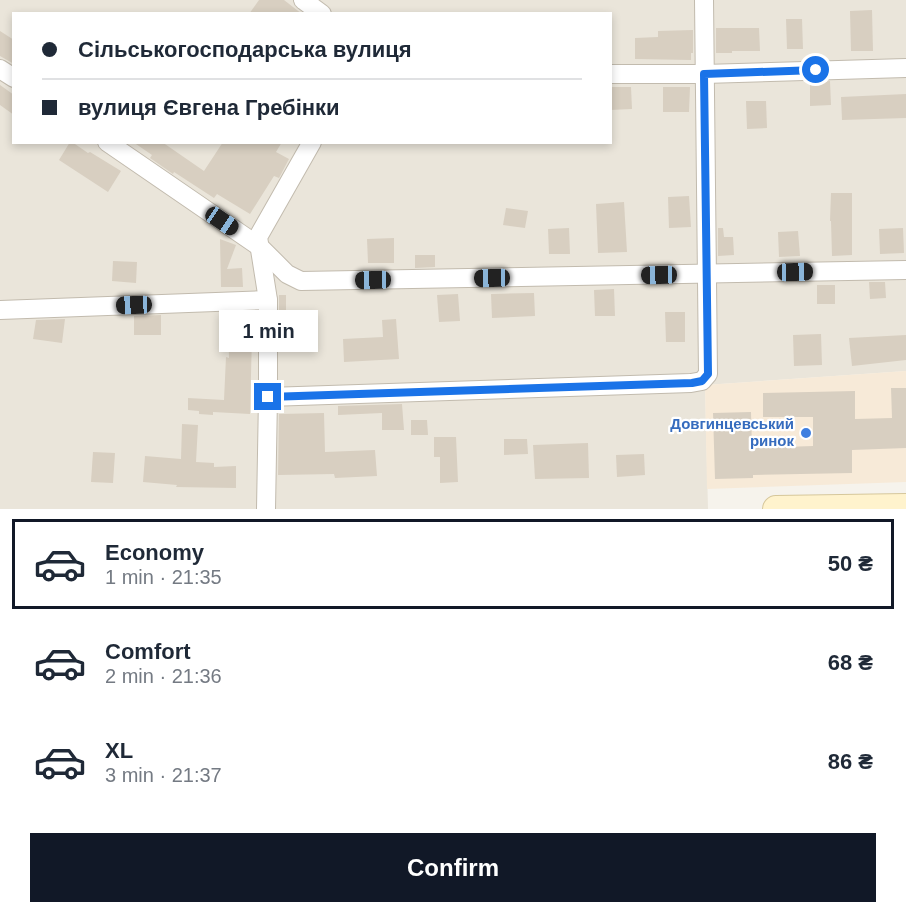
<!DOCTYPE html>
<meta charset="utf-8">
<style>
:root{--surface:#fff;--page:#f6f6f7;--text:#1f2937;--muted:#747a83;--line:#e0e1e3;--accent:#111827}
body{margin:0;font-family:Arial,sans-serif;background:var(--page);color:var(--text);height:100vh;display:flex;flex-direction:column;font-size:22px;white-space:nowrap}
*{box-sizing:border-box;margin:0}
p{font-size:20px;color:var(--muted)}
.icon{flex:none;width:33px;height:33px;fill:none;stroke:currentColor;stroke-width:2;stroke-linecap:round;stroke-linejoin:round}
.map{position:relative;height:509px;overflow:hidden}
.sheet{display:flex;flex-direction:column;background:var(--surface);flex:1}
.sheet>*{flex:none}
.banner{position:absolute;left:12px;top:12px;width:600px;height:132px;border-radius:0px;box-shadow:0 3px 9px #0003;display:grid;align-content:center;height:132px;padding:0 30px;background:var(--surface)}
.end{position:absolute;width:27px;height:27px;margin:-14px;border:8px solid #1a73e8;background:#fff;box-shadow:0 0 0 3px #fff}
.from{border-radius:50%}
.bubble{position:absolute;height:42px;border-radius:0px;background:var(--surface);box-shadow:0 3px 9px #0003;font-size:20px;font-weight:800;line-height:42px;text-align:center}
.car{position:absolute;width:18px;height:36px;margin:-18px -9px;border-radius:8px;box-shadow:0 0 4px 2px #0007;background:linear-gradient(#222 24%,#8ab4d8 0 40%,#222 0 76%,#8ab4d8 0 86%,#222 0)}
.banner b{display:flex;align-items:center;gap:21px;height:57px;font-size:22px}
.banner b+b{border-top:2px solid var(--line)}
.banner i{width:15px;height:15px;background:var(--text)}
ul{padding:10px 0 0;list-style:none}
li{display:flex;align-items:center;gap:18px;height:90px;margin:0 12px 9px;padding:0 18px;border:3px solid transparent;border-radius:0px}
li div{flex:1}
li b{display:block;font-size:22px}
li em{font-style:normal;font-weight:800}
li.on{border-color:var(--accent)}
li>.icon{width:54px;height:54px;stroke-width:1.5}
.primary-button{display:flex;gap:12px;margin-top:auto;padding:12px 30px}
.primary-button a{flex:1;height:69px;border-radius:0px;background:var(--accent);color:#fff;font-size:24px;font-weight:800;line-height:69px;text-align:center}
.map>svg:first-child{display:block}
.residential{fill:#eae5da;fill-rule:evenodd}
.commercial{fill:#f7ead8}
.building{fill:#d8cfc1}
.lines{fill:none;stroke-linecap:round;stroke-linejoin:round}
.street-casing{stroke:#c2bbae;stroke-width:20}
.secondary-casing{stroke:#d6c79b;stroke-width:28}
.street{stroke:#fff;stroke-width:18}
.secondary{stroke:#fff3cd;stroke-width:26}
.route{stroke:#1a73e8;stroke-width:8}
.shop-dot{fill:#3f7fe0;stroke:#fff;stroke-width:2}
.labels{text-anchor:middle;stroke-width:4.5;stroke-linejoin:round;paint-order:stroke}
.shop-label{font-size:15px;font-weight:bold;fill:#366cbe;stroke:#fff;text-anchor:end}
</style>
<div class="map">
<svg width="906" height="509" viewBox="0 0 906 509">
<rect width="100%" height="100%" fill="#f6f3ec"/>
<path class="residential" d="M0 0H906V371L705 385 708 509H0ZM14 14H610V142H14Z"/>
<polygon class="commercial" points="906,371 906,482 707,489 705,385"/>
<g class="building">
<polygon points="259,0 284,0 302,14 249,14"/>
<polygon points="872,10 873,51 851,51 850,11"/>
<polygon points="786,19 802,19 803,49 787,49"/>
<polygon points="716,28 759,28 760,51 732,51 732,53 716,53"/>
<polygon points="693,30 693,53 691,53 691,60 635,59 635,38 658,37 658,31"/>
<polygon points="0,31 14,40 14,64 0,56"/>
<polygon points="830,81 831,105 810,106 810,82"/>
<polygon points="0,85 14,95 14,115 0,105"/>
<polygon points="610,87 631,87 632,109 610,110"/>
<polygon points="663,87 690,87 689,112 663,112"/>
<polygon points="906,94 906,118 842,120 841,97"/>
<polygon points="746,101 766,101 767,128 747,129"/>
<polygon points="70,142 72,142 88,153 90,152 121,171 108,192 59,160"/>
<polygon points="133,142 162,142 204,171 223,142 282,142 276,152 289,159 279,178 274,176 250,214 217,194 214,198 174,172 173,174 150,158 152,155"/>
<polygon points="831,193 852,193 852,255 832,256 831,221 830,221"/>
<polygon points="689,196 691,227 669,228 668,197"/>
<polygon points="624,202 627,252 598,253 596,204"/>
<polygon points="506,208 528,211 525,228 503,225"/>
<polygon points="569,228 570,254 549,254 548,229"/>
<polygon points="718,228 723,228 724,237 733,237 734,255 718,256"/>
<polygon points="903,228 904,253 880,254 879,229"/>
<polygon points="798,231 800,256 779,257 778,232"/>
<polygon points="394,238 394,263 368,263 367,239"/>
<polygon points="220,239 236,245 227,269 242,268 243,287 221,287"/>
<polygon points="415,255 435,255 435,267 415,268"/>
<polygon points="113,261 137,262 136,283 112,281"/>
<polygon points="869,282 885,282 886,298 870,299"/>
<rect x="817" y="285" width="18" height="19"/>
<polygon points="614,289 615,316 595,316 594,290"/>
<polygon points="534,293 535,316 492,318 491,294"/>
<polygon points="458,294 460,321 439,322 437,295"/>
<rect x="279" y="295" width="7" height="25"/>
<polygon points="665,312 685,312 685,342 666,342"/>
<polygon points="228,314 254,314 254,336 252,336 250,414 213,412 213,415 199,414 199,411 188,410 188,398 224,400 226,357 229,358"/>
<polygon points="161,315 161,335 134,335 134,316"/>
<polygon points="65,319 62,343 33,339 36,320"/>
<polygon points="396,319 399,359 344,362 343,339 383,337 382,320"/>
<polygon points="821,334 822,365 794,366 793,335"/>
<polygon points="906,335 906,360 852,366 849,338"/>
<polygon points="891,388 906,388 906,448 852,450 852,473 753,475 753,478 715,479 713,413 751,412 752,448 813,446 813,417 763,417 763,393 855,391 855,419 892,418"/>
<polygon points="402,404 404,430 382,430 382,413 338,415 338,406"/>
<polygon points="324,413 325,452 375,450 377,476 335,478 334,474 278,475 279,414"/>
<polygon points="411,420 427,420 428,435 411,435"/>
<polygon points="182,424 198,425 196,462 214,463 214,467 236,466 236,488 176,487 177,485 143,482 145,456 181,459"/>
<polygon points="434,437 456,437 458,482 440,483 440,457 434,457"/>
<polygon points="504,439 527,439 528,454 504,455"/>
<polygon points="588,443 589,478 535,479 533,445"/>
<polygon points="93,452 115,453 113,483 91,482"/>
<polygon points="644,454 645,475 617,477 616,455"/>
</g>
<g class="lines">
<g class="street-casing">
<g id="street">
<polyline points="303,0 322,14"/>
<polyline points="0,69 14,78"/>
<polyline points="610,74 704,74 906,68"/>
<polyline points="107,142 260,247 287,274 301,281 906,270"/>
<polyline points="0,310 268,300"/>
<polyline points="268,397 691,383 702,381 708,374 704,0"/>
<polyline points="266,509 268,397 268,300 258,237 312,142"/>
</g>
</g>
<g class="secondary-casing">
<polyline id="secondary" points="776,509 906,507"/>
</g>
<use href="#street" class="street"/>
<use href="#secondary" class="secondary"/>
</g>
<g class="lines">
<polyline class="route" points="268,397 692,383 702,381 708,374 704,74 816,70"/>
</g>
<circle class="shop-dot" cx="806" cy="433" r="6"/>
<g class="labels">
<g class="shop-label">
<text x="794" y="429">Довгинцевський<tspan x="794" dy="17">ринок</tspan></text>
</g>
</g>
</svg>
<i class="end from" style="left:816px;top:70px"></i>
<i class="end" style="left:268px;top:397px"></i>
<div class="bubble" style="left:219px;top:310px;width:99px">1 min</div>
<i class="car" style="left:222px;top:221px;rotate:124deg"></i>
<i class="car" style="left:795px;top:272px;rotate:89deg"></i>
<i class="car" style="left:659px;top:275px;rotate:269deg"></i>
<i class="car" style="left:492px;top:278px;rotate:269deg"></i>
<i class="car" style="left:373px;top:280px;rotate:269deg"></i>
<i class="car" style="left:134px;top:305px;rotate:268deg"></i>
<div class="banner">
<b><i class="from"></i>Сільськогосподарська вулиця</b>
<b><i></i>вулиця Євгена Гребінки</b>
</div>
</div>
<section class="sheet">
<ul>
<li class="on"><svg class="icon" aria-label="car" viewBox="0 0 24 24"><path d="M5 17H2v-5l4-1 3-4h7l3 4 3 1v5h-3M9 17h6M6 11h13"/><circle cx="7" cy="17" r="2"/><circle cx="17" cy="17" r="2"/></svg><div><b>Economy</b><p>1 min · 21:35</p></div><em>50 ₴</em></li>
<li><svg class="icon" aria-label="car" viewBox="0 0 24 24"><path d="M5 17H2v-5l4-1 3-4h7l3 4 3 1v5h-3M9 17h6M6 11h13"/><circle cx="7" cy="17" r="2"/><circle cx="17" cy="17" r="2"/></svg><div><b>Comfort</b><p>2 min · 21:36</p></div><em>68 ₴</em></li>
<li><svg class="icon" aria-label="car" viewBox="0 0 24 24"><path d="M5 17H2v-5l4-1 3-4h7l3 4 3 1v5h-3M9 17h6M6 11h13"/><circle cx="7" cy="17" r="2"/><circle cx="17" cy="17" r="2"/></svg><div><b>XL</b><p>3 min · 21:37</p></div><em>86 ₴</em></li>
</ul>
<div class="primary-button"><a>Confirm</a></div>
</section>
